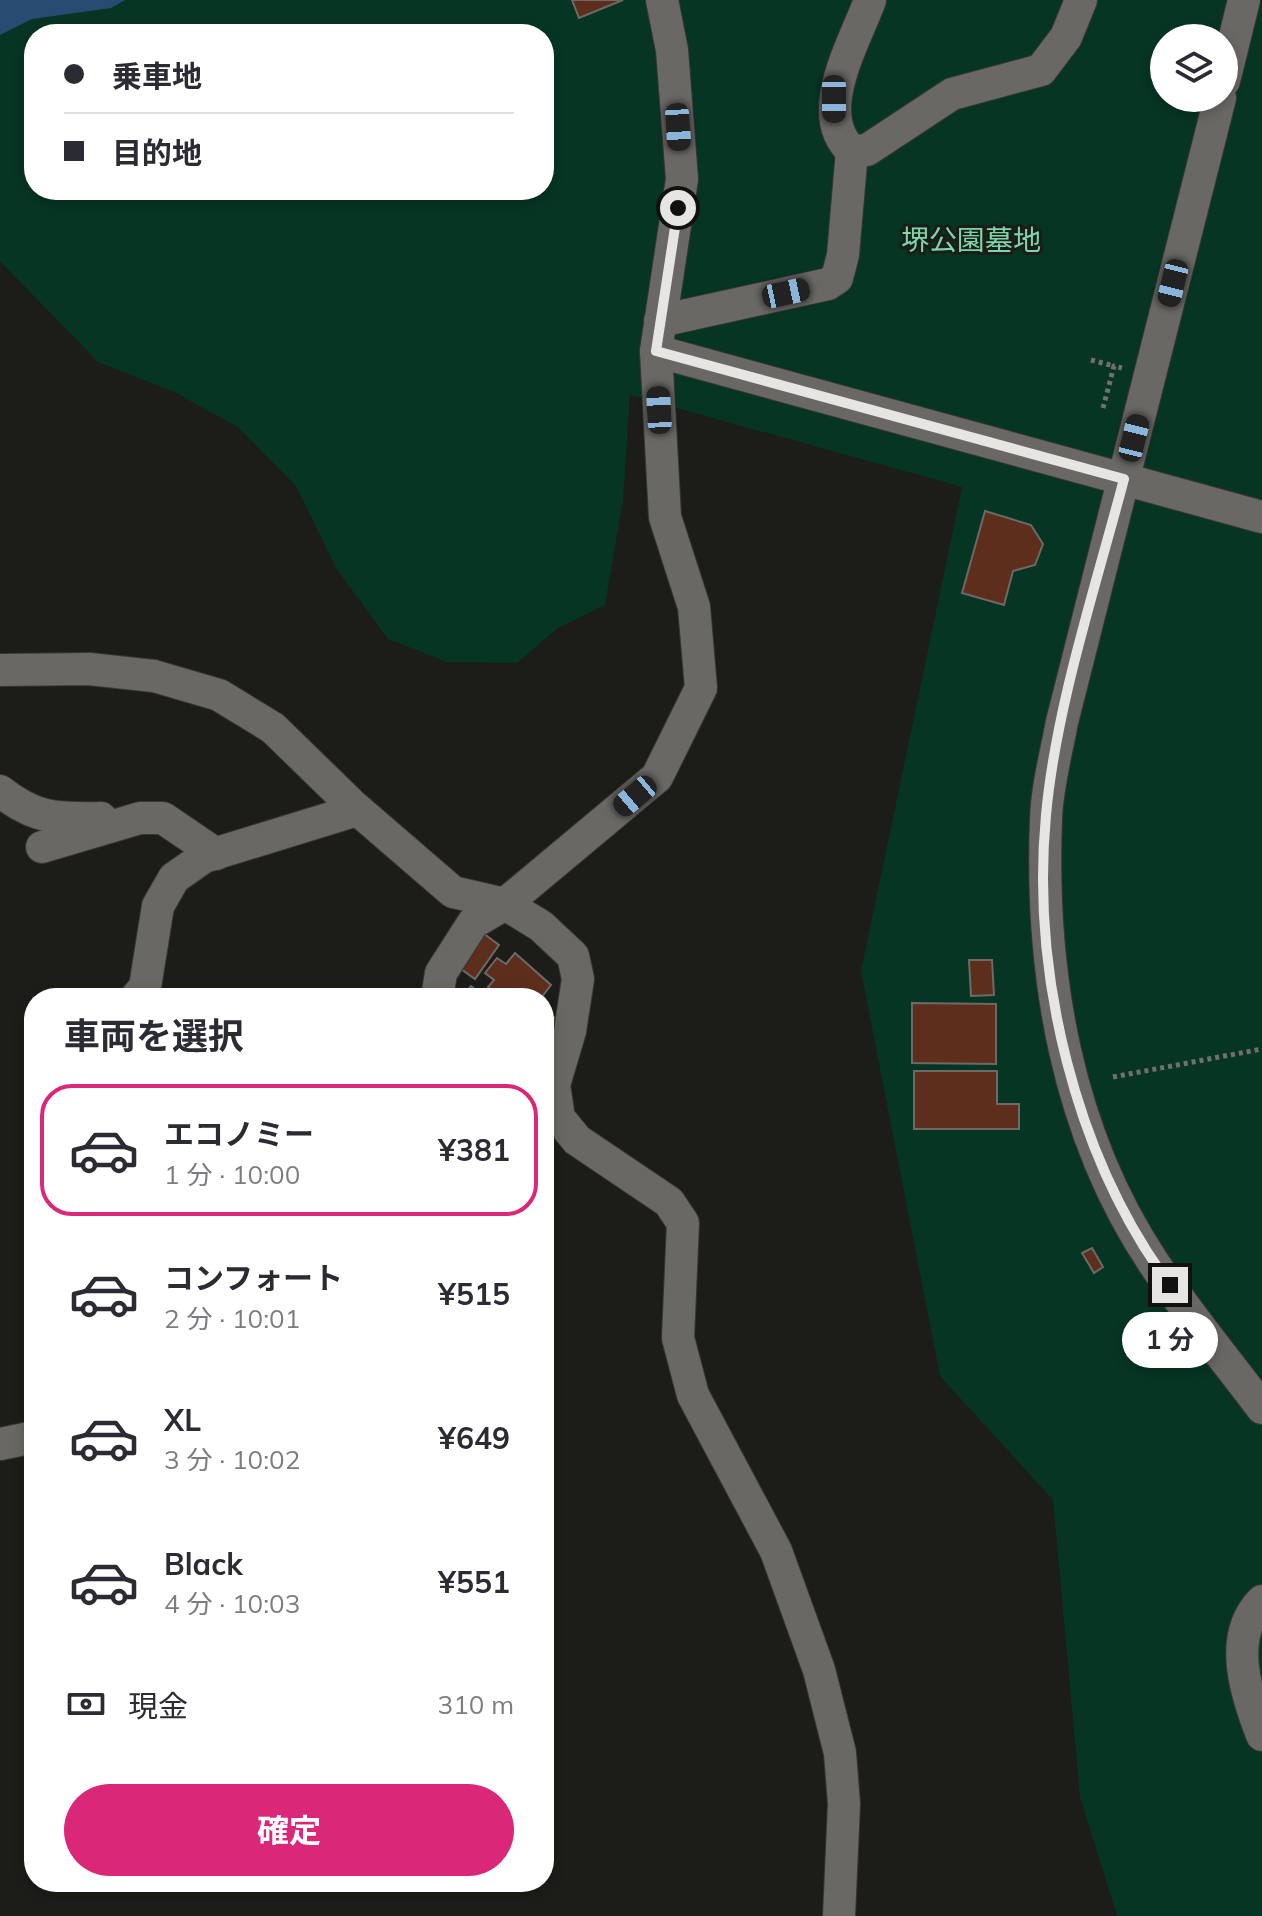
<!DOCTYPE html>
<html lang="ja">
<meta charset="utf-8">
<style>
:root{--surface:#fff;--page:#f2f2f3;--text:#2b2b33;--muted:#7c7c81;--line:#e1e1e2;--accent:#db2777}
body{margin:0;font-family:Mulish,"Noto Sans JP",sans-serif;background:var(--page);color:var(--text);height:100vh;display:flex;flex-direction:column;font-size:30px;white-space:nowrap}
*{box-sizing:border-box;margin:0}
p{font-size:26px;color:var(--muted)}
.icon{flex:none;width:44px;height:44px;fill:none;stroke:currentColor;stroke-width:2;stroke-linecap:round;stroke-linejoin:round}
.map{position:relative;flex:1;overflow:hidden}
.side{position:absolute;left:24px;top:988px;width:530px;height:904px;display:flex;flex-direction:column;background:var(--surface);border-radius:32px;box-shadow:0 4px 12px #0003}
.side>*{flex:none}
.guide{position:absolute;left:24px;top:24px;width:530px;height:176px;border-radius:32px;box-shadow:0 4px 12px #0003;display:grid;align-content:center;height:176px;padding:0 40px;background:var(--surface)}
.tools{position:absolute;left:1150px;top:24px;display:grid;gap:16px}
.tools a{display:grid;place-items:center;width:88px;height:88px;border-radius:50%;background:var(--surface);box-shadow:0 4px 12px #0003;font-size:40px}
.end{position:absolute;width:36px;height:36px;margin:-18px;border:10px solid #e6e5e4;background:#111;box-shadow:0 0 0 4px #111}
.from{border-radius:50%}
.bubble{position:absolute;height:56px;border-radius:28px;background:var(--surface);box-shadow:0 4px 12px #0003;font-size:26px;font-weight:700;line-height:56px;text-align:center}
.car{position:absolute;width:24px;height:48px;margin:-24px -12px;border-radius:10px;box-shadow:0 0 6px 2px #0007;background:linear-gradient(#222 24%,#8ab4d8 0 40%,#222 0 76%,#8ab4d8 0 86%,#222 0)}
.guide b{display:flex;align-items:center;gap:28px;height:76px;font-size:30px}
.guide b+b{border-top:2px solid var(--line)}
.guide i{width:20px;height:20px;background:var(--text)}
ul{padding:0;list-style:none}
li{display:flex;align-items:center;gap:24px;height:132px;margin:0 16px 12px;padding:0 24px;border:4px solid transparent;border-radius:32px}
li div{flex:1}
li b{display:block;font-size:30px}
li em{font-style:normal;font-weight:700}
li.active{border-color:var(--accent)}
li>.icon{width:72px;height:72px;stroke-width:1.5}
h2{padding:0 40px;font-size:36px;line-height:96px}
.pay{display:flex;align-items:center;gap:20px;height:88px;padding:0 40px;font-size:30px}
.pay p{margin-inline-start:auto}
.button{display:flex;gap:16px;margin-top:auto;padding:16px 40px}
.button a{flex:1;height:92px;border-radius:48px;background:var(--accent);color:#fff;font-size:32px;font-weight:700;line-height:92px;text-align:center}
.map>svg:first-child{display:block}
.green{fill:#073523;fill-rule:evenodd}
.water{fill:#284c71}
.building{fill:#5e2e1c;stroke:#6d6968;stroke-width:2}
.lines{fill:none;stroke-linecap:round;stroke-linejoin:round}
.minor-casing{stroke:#383736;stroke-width:34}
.path{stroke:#71706e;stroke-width:5;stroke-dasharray:4 4;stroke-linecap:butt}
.minor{stroke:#696865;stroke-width:32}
.route{stroke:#e6e5e4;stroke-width:10}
.labels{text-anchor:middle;stroke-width:6;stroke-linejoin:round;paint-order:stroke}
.park-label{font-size:28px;fill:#7ed7ac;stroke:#1c1c19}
</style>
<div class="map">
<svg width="1262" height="1916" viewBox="0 0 1262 1916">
<rect width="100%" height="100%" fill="#1c1c19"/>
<path class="green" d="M0 0H1262V1916H1117L1080 1797 1053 1500 940 1376 861 971 962 487 630 395 623 500 605 605 558 628 517 663 447 662 388 639 336 568 296 486 238 427 174 392 98 362 0 261ZM34 34H544V190H34ZM1164 38H1224V98H1164Z"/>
<polygon class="water" points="0,0 125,0 111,8 32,19 0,35"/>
<g class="building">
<polygon points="572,0 623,0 579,18"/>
<polygon points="985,511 1031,525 1043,544 1035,565 1013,571 1004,605 962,593"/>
<polygon points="483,933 499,945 475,979 458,967"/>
<polygon points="515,953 551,985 541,998 503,998 488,987 494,980 485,973 497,958 506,964"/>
<polygon points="969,960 992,960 994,995 971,996"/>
<polygon points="471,986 487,998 462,998"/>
<polygon points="912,1003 996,1004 996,1064 912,1063"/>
<polygon points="548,1015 561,1020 556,1033 544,1028"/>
<polygon points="914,1071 997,1071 997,1104 1019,1104 1019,1129 914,1129"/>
<polygon points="1092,1248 1103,1267 1094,1273 1082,1253"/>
</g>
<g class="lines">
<g class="minor-casing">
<g id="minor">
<path d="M870 0C855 42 811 114 852 151L867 150 952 94 1041 70 1066 37 1081 0"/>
<polyline points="1224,81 1244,0"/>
<path d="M1220 98 1062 722C1056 754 1047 787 1046 819 1040 972 1066 1131 1153 1262 1186 1312 1226 1360 1262 1408"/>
<polyline points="660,321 828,284 837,278 843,255 852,151"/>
<polyline points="656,351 1262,517"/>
<polyline points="0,670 89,669 154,676 219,695 273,728 351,804 453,892 505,904 541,926 573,956 578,979 570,1031 554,1085 559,1118 577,1140 669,1202 683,1223 678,1338 693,1395 776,1551 819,1670 840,1753 844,1804 839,1916"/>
<path d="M0 791C35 819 57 819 101 818"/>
<polyline points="42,847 140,818 163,818 216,854"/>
<polyline points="136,998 145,987 158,906 174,878 204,857 357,810"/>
<polyline points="437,998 441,973 473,923 505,904 657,777 701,688 694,607 665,517 656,351 682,179 672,50 662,0"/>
<polyline points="0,1444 34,1437"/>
<path d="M1262 1601C1227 1636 1246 1694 1262 1735"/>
</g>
</g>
<g class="path">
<polyline points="1091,360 1114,366"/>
<polyline points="1103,408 1114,366 1122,368"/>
<polyline points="1113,1077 1262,1049"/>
</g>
<use href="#minor" class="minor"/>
</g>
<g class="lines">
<path class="route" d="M678 208 656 351 1124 479C1096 586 1056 706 1046 815 1031 973 1075 1157 1170 1285"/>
</g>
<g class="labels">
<g class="park-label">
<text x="971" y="250">堺公園墓地</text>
</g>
</g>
</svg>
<div class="tools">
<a><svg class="icon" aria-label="layers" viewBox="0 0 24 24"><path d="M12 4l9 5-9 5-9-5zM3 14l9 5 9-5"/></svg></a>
</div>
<i class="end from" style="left:678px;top:208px"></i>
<i class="end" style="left:1170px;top:1285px"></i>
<div class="bubble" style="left:1122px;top:1312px;width:96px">1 分</div>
<i class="car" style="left:834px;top:99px;rotate:180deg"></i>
<i class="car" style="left:678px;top:127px;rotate:176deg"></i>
<i class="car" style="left:1173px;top:283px;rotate:194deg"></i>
<i class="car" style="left:786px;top:293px;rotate:78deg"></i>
<i class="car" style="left:659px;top:410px;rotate:357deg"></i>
<i class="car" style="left:1134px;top:438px;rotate:14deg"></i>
<i class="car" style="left:635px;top:796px;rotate:230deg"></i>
<div class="guide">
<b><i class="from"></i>乗車地</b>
<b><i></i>目的地</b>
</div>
<section class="side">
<h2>車両を選択</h2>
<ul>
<li class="active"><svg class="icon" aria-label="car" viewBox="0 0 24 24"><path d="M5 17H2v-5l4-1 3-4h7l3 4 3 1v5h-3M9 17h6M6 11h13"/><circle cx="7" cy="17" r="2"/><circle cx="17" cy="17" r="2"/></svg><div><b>エコノミー</b><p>1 分 · 10:00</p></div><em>¥381</em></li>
<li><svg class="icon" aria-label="car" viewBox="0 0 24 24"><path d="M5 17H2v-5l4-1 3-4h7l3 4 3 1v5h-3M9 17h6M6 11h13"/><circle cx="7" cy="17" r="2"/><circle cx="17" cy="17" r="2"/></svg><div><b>コンフォート</b><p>2 分 · 10:01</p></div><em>¥515</em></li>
<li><svg class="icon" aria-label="car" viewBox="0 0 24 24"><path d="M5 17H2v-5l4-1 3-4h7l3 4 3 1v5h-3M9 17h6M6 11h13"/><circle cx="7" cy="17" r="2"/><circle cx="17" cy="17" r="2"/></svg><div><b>XL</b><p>3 分 · 10:02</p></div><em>¥649</em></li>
<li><svg class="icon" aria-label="car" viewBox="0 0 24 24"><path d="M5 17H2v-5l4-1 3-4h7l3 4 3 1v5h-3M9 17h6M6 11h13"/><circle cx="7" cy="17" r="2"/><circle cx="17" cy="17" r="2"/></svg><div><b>Black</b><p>4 分 · 10:03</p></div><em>¥551</em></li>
</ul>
<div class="pay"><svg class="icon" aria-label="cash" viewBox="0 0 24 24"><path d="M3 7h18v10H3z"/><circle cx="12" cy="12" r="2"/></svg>現金<p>310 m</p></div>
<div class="button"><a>確定</a></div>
</section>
</div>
